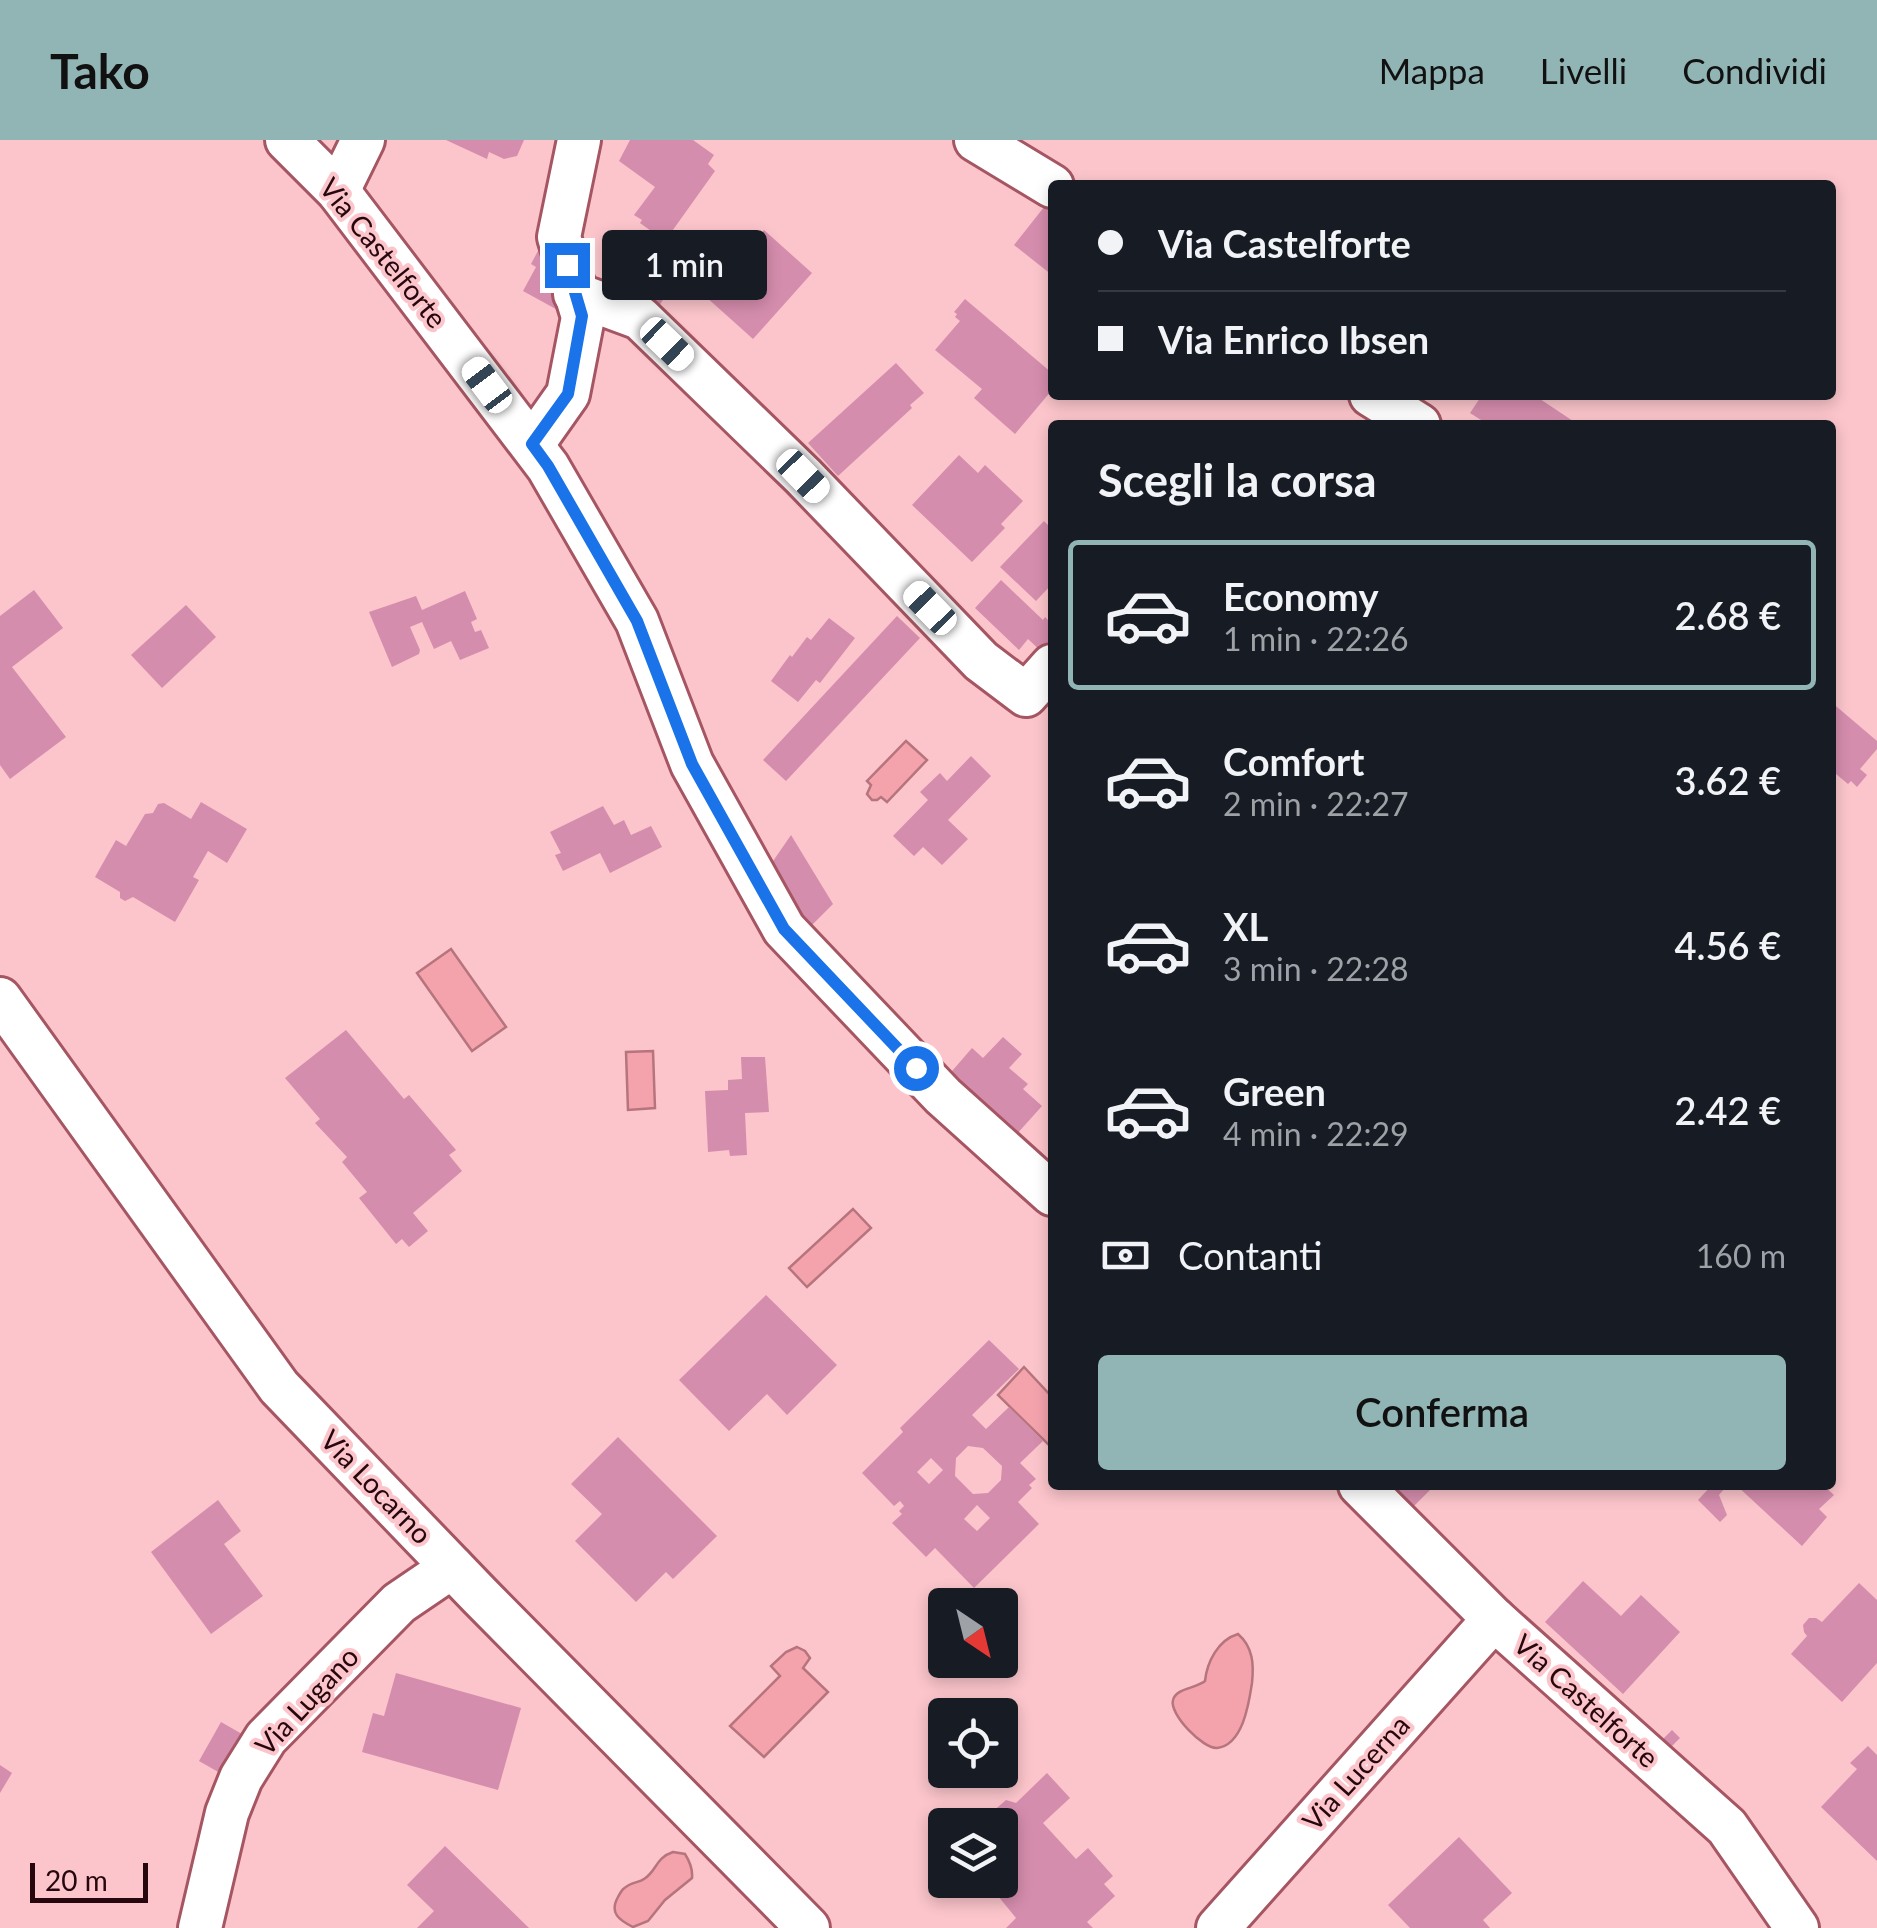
<!DOCTYPE html>
<html lang="it">
<meta charset="utf-8">
<style>
:root{--surface:#171b24;--page:#20242c;--text:#f1f3f6;--muted:#9ea1a6;--line:#363941;--accent:#91b4b5}
body{margin:0;font-family:Lato,sans-serif;background:var(--page);color:var(--text);height:100vh;display:flex;flex-direction:column;font-size:38px;white-space:nowrap}
*{box-sizing:border-box;margin:0}
p{font-size:32px;color:var(--muted)}
.icon{flex:none;width:55px;height:55px;fill:none;stroke:currentColor;stroke-width:2;stroke-linecap:round;stroke-linejoin:round}
.map{position:relative;flex:1;overflow:hidden}
.details{position:absolute;left:1048px;top:280px;width:788px;height:1070px;display:flex;flex-direction:column;background:var(--surface);border-radius:10px;box-shadow:0 5px 15px #0003}
.details>*{flex:none}
.guide{position:absolute;left:1048px;top:40px;width:788px;height:220px;border-radius:10px;box-shadow:0 5px 15px #0003;display:grid;align-content:center;height:220px;padding:0 50px;background:var(--surface)}
.needle{width:65px;rotate:145deg}
.fabs{position:absolute;left:928px;top:1448px;display:grid;gap:20px}
.fabs a{display:grid;place-items:center;width:90px;height:90px;border-radius:10px;background:var(--surface);box-shadow:0 5px 15px #0003;font-size:50px}
.scale{position:absolute;left:30px;bottom:25px;width:118px;box-sizing:border-box;padding-left:10px;border:5px solid #25070d;border-top:0;font-size:28px;line-height:35px;white-space:nowrap;color:#25070d;-webkit-text-stroke:8px #fbc5cb;paint-order:stroke}
.end{position:absolute;width:45px;height:45px;margin:-22px;border:12px solid #1a73e8;background:#fff;box-shadow:0 0 0 5px #fff}
.from{border-radius:50%}
.bubble{position:absolute;height:70px;border-radius:10px;background:var(--surface);box-shadow:0 5px 15px #0003;font-size:32px;font-weight:600;line-height:70px;text-align:center}
.car{position:absolute;width:30px;height:60px;margin:-30px -15px;border-radius:12px;box-shadow:0 0 8px 2px #0007;background:linear-gradient(#fff 24%,#345 0 40%,#fff 0 76%,#345 0 86%,#fff 0)}
.guide b{display:flex;align-items:center;gap:35px;height:95px;font-size:38px}
.guide b+b{border-top:2px solid var(--line)}
.guide i{width:25px;height:25px;background:var(--text)}
ul{padding:0;list-style:none}
li{display:flex;align-items:center;gap:30px;height:150px;margin:0 20px 15px;padding:0 30px;border:5px solid transparent;border-radius:10px}
li div{flex:1}
li b{display:block;font-size:38px}
li em{font-style:normal;font-weight:600}
li.active{border-color:var(--accent)}
li>.icon{width:90px;height:90px;stroke-width:1.5}
h2{padding:0 50px;font-size:45px;line-height:120px}
.pay{display:flex;align-items:center;gap:25px;height:110px;padding:0 50px;font-size:38px}
.pay p{margin-inline-start:auto}
.cta{display:flex;gap:20px;margin-top:auto;padding:20px 50px}
.cta a{flex:1;height:115px;border-radius:10px;background:var(--accent);color:#111;font-size:40px;font-weight:600;line-height:115px;text-align:center}
header{display:flex;align-items:center;gap:60px;box-sizing:border-box;height:140px;padding:0 50px;background:var(--accent);color:#111}
header strong{font-size:48px}
nav{display:flex;gap:55px;margin-inline-start:auto;font-size:35px}
.map>svg:first-child{display:block}
.water{fill:#f4a3ad;stroke:#b6747d;stroke-width:2.5}
.building{fill:#d58dad;fill-rule:evenodd}
.lines{fill:none;stroke-linecap:round;stroke-linejoin:round}
.minor-casing{stroke:#a55662;stroke-width:48}
.minor{stroke:#fff;stroke-width:42}
.route{stroke:#1a73e8;stroke-width:12}
.labels{text-anchor:middle;stroke-width:8;stroke-linejoin:round;paint-order:stroke}
.street-label{font-size:28px;fill:#25070d;stroke:#fbc5cb}
</style>
<header>
<strong>Tako</strong>
<nav><a>Mappa</a><a>Livelli</a><a>Condividi</a></nav>
</header>
<div class="map">
<svg width="1877" height="1788" viewBox="0 0 1877 1788">
<rect width="100%" height="100%" fill="#fbc5cb"/>
<g class="water">
<polygon points="906,601 927,620 887,662 881,657 877,660 872,660 867,654 871,645 867,641"/>
<polygon points="451,809 506,887 472,911 417,833"/>
<polygon points="653,911 655,968 628,970 626,912"/>
<polygon points="853,1069 871,1088 807,1147 789,1128"/>
<polygon points="1024,1227 1052,1257 1052,1308 998,1255"/>
<path d="M1238 1494C1253 1507 1254 1524 1252 1543 1249 1563 1243 1605 1217 1608 1203 1609 1169 1574 1173 1560 1176 1548 1195 1549 1205 1541 1207 1522 1218 1500 1238 1494Z"/>
<polygon points="797,1507 805,1511 810,1518 803,1528 828,1552 764,1617 730,1586 780,1536 771,1526 786,1512"/>
<path d="M673 1712 685 1714C690 1722 693 1729 692 1738L665 1760 648 1781 633 1787C619 1780 609 1773 618 1757 622 1750 622 1749 629 1745 634 1742 640 1742 644 1739 657 1731 655 1718 673 1712Z"/>
</g>
<g class="building">
<polygon points="446,0 524,0 517,16 504,19 489,12 487,19"/>
<polygon points="630,0 693,0 714,15 708,24 715,31 665,101 640,83 642,80 634,75 655,47 619,21"/>
<polygon points="1052,57 1052,135 1014,105"/>
<polygon points="764,90 812,133 753,199 705,156"/>
<polygon points="539,109 557,119 574,179 523,151 536,127 531,124"/>
<polygon points="659,135 672,145 656,171 642,159"/>
<polygon points="965,159 1052,233 1052,250 1015,294 974,258 982,249 935,210 960,181 955,177 957,174 954,172"/>
<polygon points="896,223 924,253 910,265 912,268 838,336 808,303"/>
<polygon points="1482,255 1534,255 1579,285 1516,285 1512,282 1510,285 1489,285 1470,273"/>
<polygon points="959,315 978,333 985,325 1023,361 1001,384 1005,388 972,422 912,365"/>
<polygon points="1044,381 1052,389 1052,444 1036,461 1000,427"/>
<polygon points="1001,440 1043,480 1045,477 1052,484 1052,500 1042,512 1028,499 1019,510 975,468"/>
<polygon points="34,450 63,488 12,527 66,597 10,639 0,625 0,476"/>
<polygon points="465,451 477,479 471,482 475,492 481,490 489,508 460,520 451,501 434,509 422,482 410,487 420,510 419,514 392,527 369,472 416,456 422,470"/>
<polygon points="186,465 216,497 162,548 131,515"/>
<polygon points="897,476 920,498 786,641 763,620"/>
<polygon points="829,478 855,498 820,543 816,540 798,562 771,541 790,515 792,517 807,497 811,500"/>
<polygon points="1830,561 1877,601 1877,609 1860,629 1867,635 1857,647 1851,641 1848,644 1830,629"/>
<polygon points="971,616 991,636 948,680 968,699 942,725 923,707 914,716 893,696 928,660 920,652 940,633 947,641"/>
<polygon points="201,662 247,689 227,723 208,711 193,737 199,740 175,782 133,757 125,761 120,758 120,752 95,737 116,700 126,706 145,674 153,673 158,664 164,663 191,679"/>
<polygon points="603,666 614,685 624,680 631,695 651,686 662,707 610,733 600,713 563,731 555,715 561,713 550,692"/>
<polygon points="791,695 833,764 807,790 769,727"/>
<polygon points="346,890 404,959 409,955 456,1010 449,1015 462,1031 413,1073 428,1091 409,1107 402,1099 396,1104 359,1058 367,1052 342,1022 347,1017 315,983 320,979 285,938"/>
<polygon points="1003,897 1022,914 1009,928 1028,944 1023,949 1042,966 1016,995 946,938 972,908 983,918"/>
<polygon points="741,917 765,917 769,972 745,973 747,1015 730,1016 729,1010 708,1012 705,951 728,950 728,940 742,939"/>
<polygon points="766,1155 837,1225 787,1275 767,1254 729,1291 679,1240"/>
<path d="M989 1200 1019 1229 972 1275 986 1289 1009 1267 1043 1301 1020 1323 1036 1339 1029 1345 1032 1348 1018 1362 1039 1384 974 1448 935 1408 926 1417 892 1383 902 1374 899 1371 904 1366 900 1361 894 1366 862 1333 903 1292 900 1288ZM968 1306 983 1308 1002 1326 1001 1340 988 1353 973 1354 955 1336 956 1318ZM931 1318 943 1330 929 1344 917 1332ZM977 1365 990 1378 977 1391 964 1379Z"/>
<polygon points="618,1297 717,1396 673,1439 666,1432 636,1462 575,1401 602,1374 571,1344"/>
<polygon points="1390,1345 1435,1345 1406,1374"/>
<polygon points="1712,1345 1721,1345 1724,1349 1719,1355 1727,1375 1720,1382 1698,1360"/>
<polygon points="1736,1345 1823,1345 1834,1355 1819,1369 1827,1377 1802,1406"/>
<polygon points="218,1360 241,1391 224,1404 263,1456 211,1494 151,1412"/>
<polygon points="1583,1441 1621,1476 1641,1455 1680,1492 1623,1554 1545,1482"/>
<polygon points="1859,1443 1877,1460 1877,1523 1842,1562 1791,1514 1807,1496 1804,1492 1803,1485 1809,1478 1816,1478 1822,1482"/>
<polygon points="396,1533 521,1568 498,1650 362,1612 373,1573 384,1576"/>
<polygon points="221,1582 242,1594 220,1633 199,1621"/>
<polygon points="1672,1590 1680,1598 1665,1613 1657,1605"/>
<polygon points="1868,1606 1877,1615 1877,1721 1821,1667 1857,1629 1850,1623"/>
<polygon points="0,1625 12,1633 0,1653"/>
<polygon points="1047,1633 1070,1658 1043,1683 1076,1719 1088,1708 1113,1736 1104,1744 1115,1756 1087,1782 1093,1788 1006,1788 1016,1778 985,1740 1000,1740 1000,1685 989,1685 996,1678 991,1673 1006,1660 1016,1663"/>
<polygon points="1459,1697 1512,1753 1483,1780 1490,1788 1410,1788 1388,1765"/>
<polygon points="445,1706 529,1788 417,1788 434,1771 407,1745"/>
</g>
<g class="lines">
<g class="minor-casing">
<g id="minor">
<polyline points="287,0 338,51 548,327 637,481 692,624 784,789 943,956 1052,1054"/>
<polyline points="976,0 1052,46"/>
<polyline points="338,51 363,0"/>
<polyline points="575,154 640,178 803,336 981,521 1026,555 1052,526"/>
<polyline points="1371,255 1419,285"/>
<polyline points="532,305 568,254 583,177 559,97 579,0"/>
<polyline points="0,859 279,1247 480,1456 808,1788"/>
<polyline points="1360,1345 1494,1479 1727,1687 1797,1788"/>
<polyline points="200,1788 227,1673 241,1638 266,1598 399,1463 452,1427"/>
<polyline points="1218,1788 1494,1479"/>
</g>
</g>
<use href="#minor" class="minor"/>
</g>
<g class="lines">
<polyline class="route" points="567,125 582,176 568,254 532,304 548,326 637,481 692,624 784,789 916,928"/>
</g>
<g class="labels">
<g class="street-label">
<text transform="translate(383 113) rotate(51)" y="10">Via Castelforte</text>
<text transform="translate(376 1347) rotate(46)" y="10">Via Locarno</text>
<text transform="translate(307 1561) rotate(-47)" y="10">Via Lugano</text>
<text transform="translate(1586 1561) rotate(42)" y="10">Via Castelforte</text>
<text transform="translate(1356 1633) rotate(-48)" y="10">Via Lucerna</text>
</g>
</g>
</svg>
<div class="fabs">
<a><svg class="needle" viewBox="-14 -14 28 28"><path d="M0-13l5 13h-10z" fill="#e53935"/><path d="M0 13l5-13h-10z" fill="#9ea1a6"/></svg></a>
<a><svg class="icon" aria-label="locate" viewBox="0 0 24 24"><circle cx="12" cy="12" r="6"/><path d="M12 2v4M12 18v4M2 12h4M18 12h4"/></svg></a>
<a><svg class="icon" aria-label="layers" viewBox="0 0 24 24"><path d="M12 4l9 5-9 5-9-5zM3 14l9 5 9-5"/></svg></a>
</div>
<div class="scale">20 m</div>
<i class="end from" style="left:916px;top:928px"></i>
<i class="end" style="left:567px;top:125px"></i>
<div class="bubble" style="left:602px;top:90px;width:165px">1 min</div>
<i class="car" style="left:667px;top:204px;rotate:134deg"></i>
<i class="car" style="left:487px;top:245px;rotate:323deg"></i>
<i class="car" style="left:803px;top:336px;rotate:136deg"></i>
<i class="car" style="left:930px;top:468px;rotate:316deg"></i>
<div class="guide">
<b><i class="from"></i>Via Castelforte</b>
<b><i></i>Via Enrico Ibsen</b>
</div>
<section class="details">
<h2>Scegli la corsa</h2>
<ul>
<li class="active"><svg class="icon" aria-label="car" viewBox="0 0 24 24"><path d="M5 17H2v-5l4-1 3-4h7l3 4 3 1v5h-3M9 17h6M6 11h13"/><circle cx="7" cy="17" r="2"/><circle cx="17" cy="17" r="2"/></svg><div><b>Economy</b><p>1 min · 22:26</p></div><em>2.68 €</em></li>
<li><svg class="icon" aria-label="car" viewBox="0 0 24 24"><path d="M5 17H2v-5l4-1 3-4h7l3 4 3 1v5h-3M9 17h6M6 11h13"/><circle cx="7" cy="17" r="2"/><circle cx="17" cy="17" r="2"/></svg><div><b>Comfort</b><p>2 min · 22:27</p></div><em>3.62 €</em></li>
<li><svg class="icon" aria-label="car" viewBox="0 0 24 24"><path d="M5 17H2v-5l4-1 3-4h7l3 4 3 1v5h-3M9 17h6M6 11h13"/><circle cx="7" cy="17" r="2"/><circle cx="17" cy="17" r="2"/></svg><div><b>XL</b><p>3 min · 22:28</p></div><em>4.56 €</em></li>
<li><svg class="icon" aria-label="car" viewBox="0 0 24 24"><path d="M5 17H2v-5l4-1 3-4h7l3 4 3 1v5h-3M9 17h6M6 11h13"/><circle cx="7" cy="17" r="2"/><circle cx="17" cy="17" r="2"/></svg><div><b>Green</b><p>4 min · 22:29</p></div><em>2.42 €</em></li>
</ul>
<div class="pay"><svg class="icon" aria-label="cash" viewBox="0 0 24 24"><path d="M3 7h18v10H3z"/><circle cx="12" cy="12" r="2"/></svg>Contanti<p>160 m</p></div>
<div class="cta"><a>Conferma</a></div>
</section>
</div>
